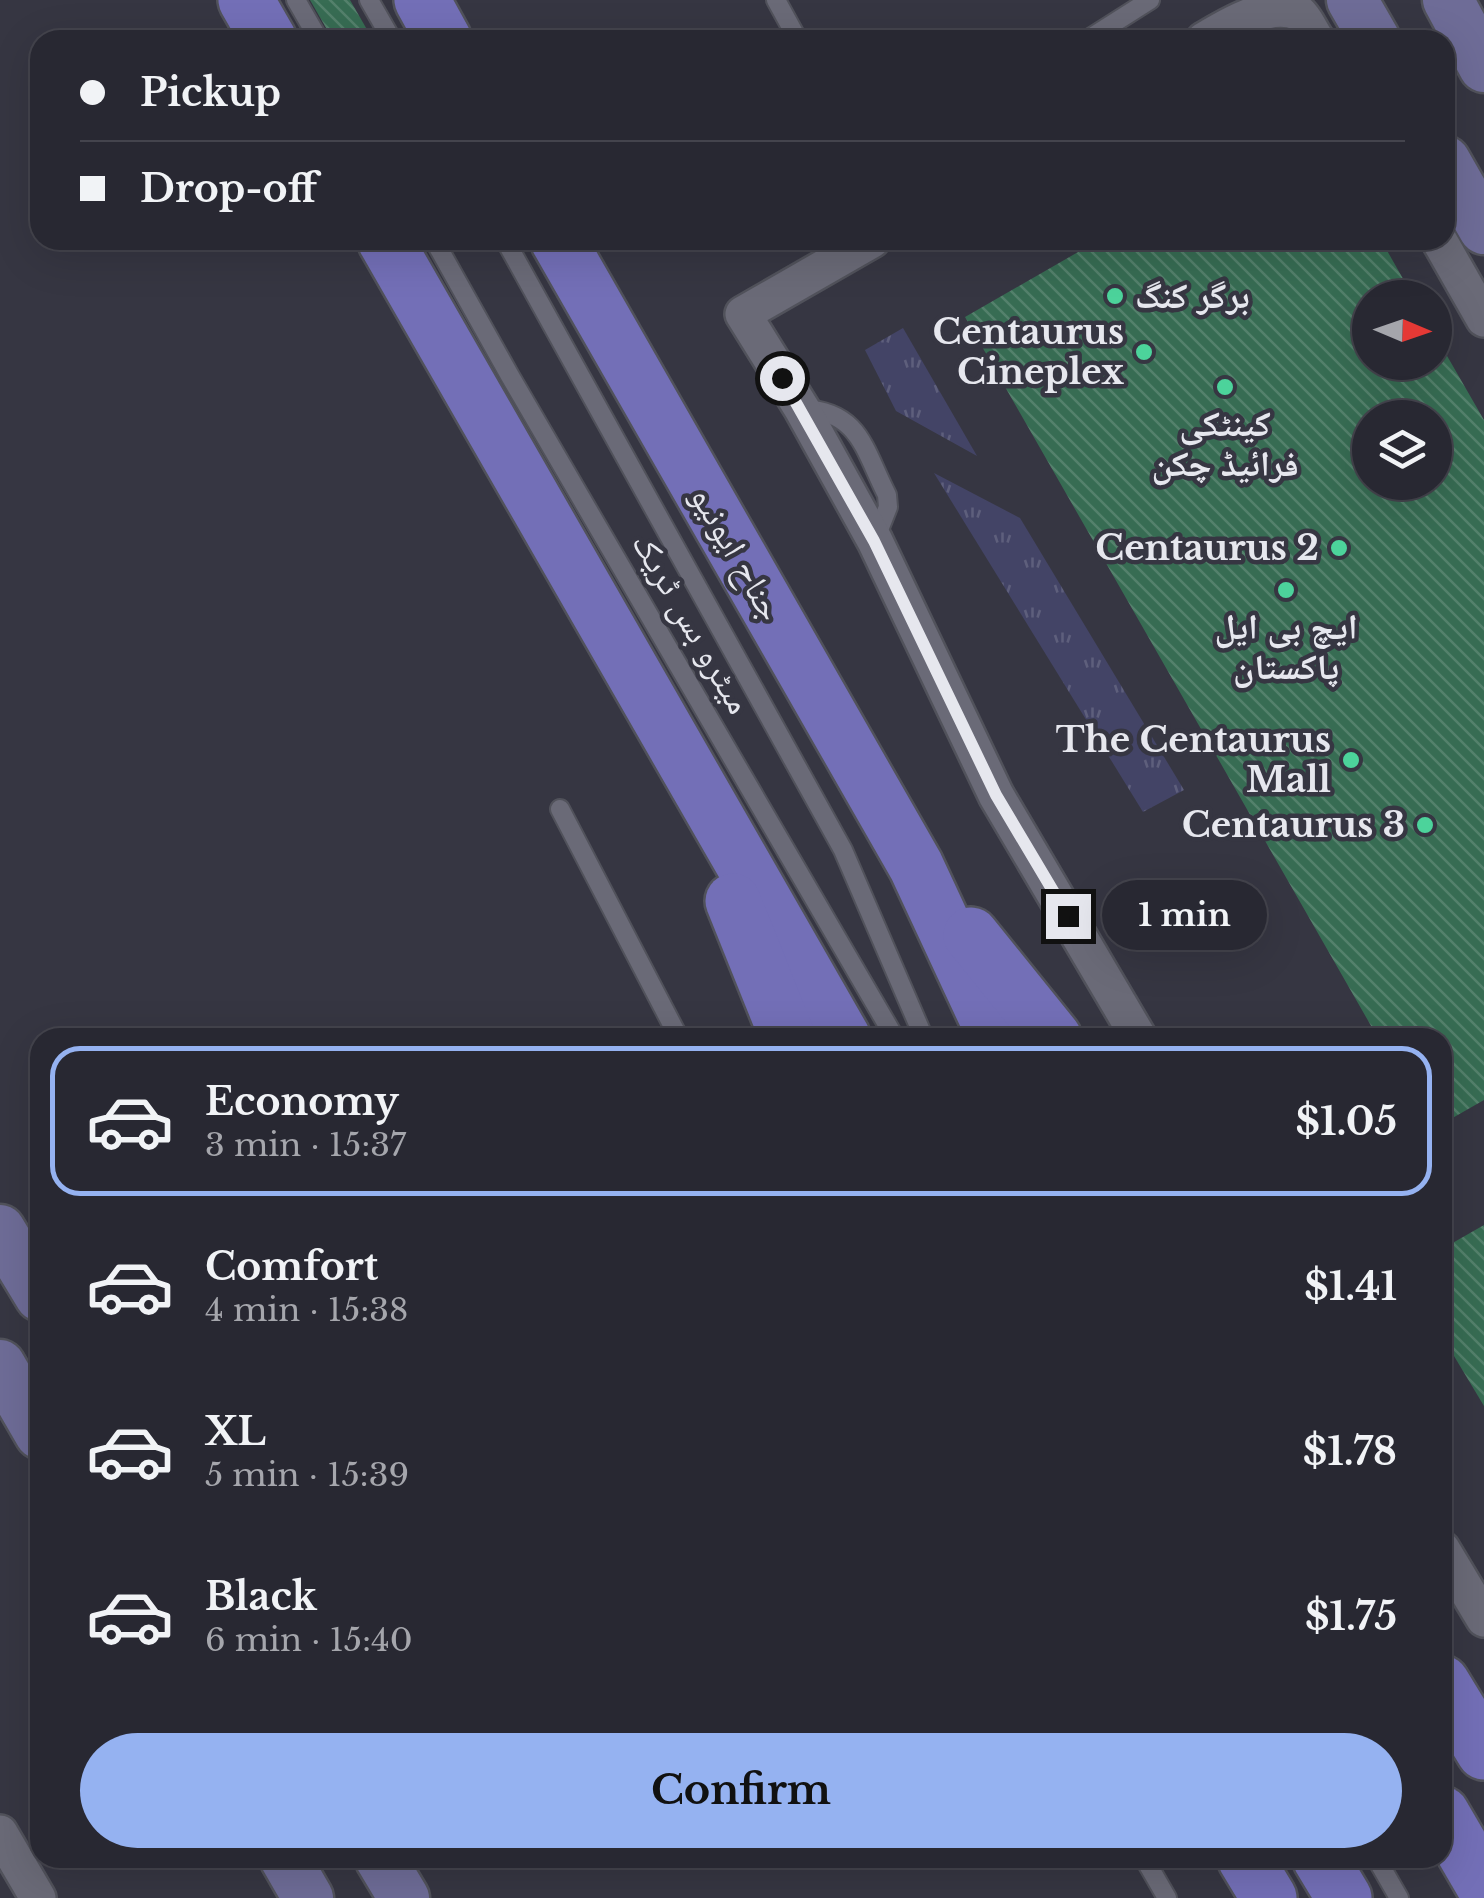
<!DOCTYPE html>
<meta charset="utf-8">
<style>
:root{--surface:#282832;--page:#30303a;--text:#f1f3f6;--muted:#a5a6ac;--line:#44444d;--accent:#95b2f1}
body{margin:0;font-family:"Libre Baskerville","Noto Naskh Arabic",serif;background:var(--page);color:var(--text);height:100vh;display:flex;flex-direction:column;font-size:38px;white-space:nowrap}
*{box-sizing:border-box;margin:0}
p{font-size:32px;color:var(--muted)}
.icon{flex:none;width:55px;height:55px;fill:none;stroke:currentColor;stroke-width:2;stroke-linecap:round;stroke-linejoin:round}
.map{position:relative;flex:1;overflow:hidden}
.details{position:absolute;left:30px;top:1028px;width:1422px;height:840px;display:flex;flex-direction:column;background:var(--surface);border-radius:30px;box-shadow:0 10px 40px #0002,0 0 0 2px var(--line)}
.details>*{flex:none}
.guide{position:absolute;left:30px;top:30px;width:1425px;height:220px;border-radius:30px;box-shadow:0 10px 40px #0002,0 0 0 2px var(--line);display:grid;align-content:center;height:220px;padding:0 50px;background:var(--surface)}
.needle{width:65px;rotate:92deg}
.controls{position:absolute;left:1352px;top:280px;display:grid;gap:20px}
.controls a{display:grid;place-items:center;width:100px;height:100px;border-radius:50%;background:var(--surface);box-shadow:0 10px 40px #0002,0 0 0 2px var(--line);font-size:50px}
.end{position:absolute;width:45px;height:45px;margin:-22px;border:12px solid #e6e7ee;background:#111;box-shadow:0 0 0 5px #111}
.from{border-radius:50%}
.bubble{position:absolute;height:70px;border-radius:35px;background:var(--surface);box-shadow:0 10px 40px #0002,0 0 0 2px var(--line);font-size:32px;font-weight:700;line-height:70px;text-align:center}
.guide b{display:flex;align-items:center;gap:35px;height:95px;font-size:38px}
.guide b+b{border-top:2px solid var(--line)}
.guide i{width:25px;height:25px;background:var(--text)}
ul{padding:18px 0 0;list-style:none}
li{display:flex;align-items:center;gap:30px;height:150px;margin:0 20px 15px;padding:0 30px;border:5px solid transparent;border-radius:30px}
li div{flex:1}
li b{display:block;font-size:38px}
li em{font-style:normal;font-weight:700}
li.current{border-color:var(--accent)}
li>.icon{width:90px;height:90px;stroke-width:1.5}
.button{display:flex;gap:20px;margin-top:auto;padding:20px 50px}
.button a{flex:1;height:115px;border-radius:60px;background:var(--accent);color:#111;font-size:40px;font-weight:700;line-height:115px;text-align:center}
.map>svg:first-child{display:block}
.grass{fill:url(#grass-tufts)}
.building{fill:url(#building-back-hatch);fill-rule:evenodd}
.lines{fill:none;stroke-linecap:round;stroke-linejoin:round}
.lane-casing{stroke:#51525b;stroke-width:22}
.street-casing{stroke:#51525b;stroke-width:40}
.secondary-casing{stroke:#51525b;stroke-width:55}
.primary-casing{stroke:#51525b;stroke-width:60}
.lane{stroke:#6a6a77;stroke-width:18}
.street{stroke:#6a6a77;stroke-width:35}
.secondary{stroke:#6e6c97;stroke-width:50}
.primary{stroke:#736fb7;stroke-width:55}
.route{stroke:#e6e7ee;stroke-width:12}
.poi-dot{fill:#4cd39b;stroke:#363642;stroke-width:4}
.labels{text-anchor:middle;stroke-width:9;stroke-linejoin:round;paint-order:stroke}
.poi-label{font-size:35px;font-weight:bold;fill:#e6e7ee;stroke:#363642;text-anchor:end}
.street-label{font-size:35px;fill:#e6e7ee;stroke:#363642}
</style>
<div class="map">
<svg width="1484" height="1898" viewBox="0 0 1484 1898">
<defs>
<pattern id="grass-tufts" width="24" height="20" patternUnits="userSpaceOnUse" patternTransform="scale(2.5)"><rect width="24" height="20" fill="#434466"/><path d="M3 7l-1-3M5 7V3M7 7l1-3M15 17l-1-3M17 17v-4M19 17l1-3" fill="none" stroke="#5e5f7c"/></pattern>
<pattern id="building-back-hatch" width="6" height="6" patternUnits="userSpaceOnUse" patternTransform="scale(2.5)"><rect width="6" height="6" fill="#376c53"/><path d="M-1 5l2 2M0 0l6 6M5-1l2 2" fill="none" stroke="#54816c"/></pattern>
</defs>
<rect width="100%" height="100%" fill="#363642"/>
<g class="grass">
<polygon points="903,328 977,456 896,411 865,350"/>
<polygon points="934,473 1020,518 1184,790 1143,812"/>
</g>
<g class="building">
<polygon points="310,0 350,0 373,40 333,40"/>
<path d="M1099 240H1381L1414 298H1370V362H1435V335L1484 420V1100L1442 1124V1038H1378L965 317ZM1370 418H1435V482H1370Z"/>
<polygon points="1484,1225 1484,1406 1442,1336 1442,1249"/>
</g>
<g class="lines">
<g class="lane-casing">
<g id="lane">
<polyline points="296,0 319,40"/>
<polyline points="369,0 392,40"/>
<polyline points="776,0 798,40"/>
<polyline points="1087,40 1150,0"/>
<polyline points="434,240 510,376 895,1038"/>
<polyline points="505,240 843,850 924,1038"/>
<path d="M802 409C860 411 864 450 887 495L888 507 875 540"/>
<polyline points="560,809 679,1038"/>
<polyline points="1144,1858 1167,1898"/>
<polyline points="1376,1858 1399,1898"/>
</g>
</g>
<g class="street-casing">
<g id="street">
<path d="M1204 40C1229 25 1270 0 1299 13 1306 19 1311 32 1317 40"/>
<polyline points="872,240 743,314 802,409 875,541 996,795 1139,1038"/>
<polyline points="1439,240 1484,319"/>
<polyline points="1442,1549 1484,1619"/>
<polyline points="0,1833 38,1898"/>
</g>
</g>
<g class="secondary-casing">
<g id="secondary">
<polyline points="1352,0 1375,40"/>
<polyline points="1448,0 1484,67"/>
<polyline points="1445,161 1484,229"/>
<polyline points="0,1230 40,1296"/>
<polyline points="0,1365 40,1434"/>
<polyline points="285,1858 308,1898"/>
<polyline points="380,1858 404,1898"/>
</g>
</g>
<g class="primary-casing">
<g id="primary">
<polyline points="246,0 269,40"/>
<polyline points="422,0 444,40"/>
<polyline points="385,240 843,1038"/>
<polyline points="558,240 916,866 996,1038"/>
<polyline points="733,901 788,1038"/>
<polyline points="971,935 1054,1038"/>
<polyline points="1442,1683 1484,1752"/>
<polyline points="1442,1814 1484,1886"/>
<polyline points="1245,1858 1269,1898"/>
<polyline points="1320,1858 1344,1898"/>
</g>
</g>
<use href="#lane" class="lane"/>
<use href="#street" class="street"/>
<use href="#secondary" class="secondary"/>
<use href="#primary" class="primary"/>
</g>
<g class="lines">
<polyline class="route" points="782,378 874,541 996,795 1068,916"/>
</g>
<g class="poi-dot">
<circle cx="1115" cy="296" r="10"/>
<circle cx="1144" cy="352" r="10"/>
<circle cx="1225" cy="387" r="10"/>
<circle cx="1339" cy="548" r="10"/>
<circle cx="1286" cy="590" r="10"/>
<circle cx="1351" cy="760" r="10"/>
<circle cx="1425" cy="825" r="10"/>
</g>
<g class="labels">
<g class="poi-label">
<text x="1135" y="308" text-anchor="start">برگر کنگ</text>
<text x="1124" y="344">Centaurus<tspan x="1124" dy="40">Cineplex</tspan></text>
<text x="1225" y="436" text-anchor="middle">کینٹکی<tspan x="1225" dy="40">فرائیڈ چکن</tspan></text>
<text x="1319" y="560">Centaurus 2</text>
<text x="1286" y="639" text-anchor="middle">ایچ بی ایل<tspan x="1286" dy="40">پاکستان</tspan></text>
<text x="1331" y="752">The Centaurus<tspan x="1331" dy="40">Mall</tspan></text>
<text x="1405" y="837">Centaurus 3</text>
</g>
<g class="street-label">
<text transform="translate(737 553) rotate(60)" y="12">جناح ایونیو</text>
<text transform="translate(692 623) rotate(60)" y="12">میٹرو بس ٹریک</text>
</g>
</g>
</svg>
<div class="controls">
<a><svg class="needle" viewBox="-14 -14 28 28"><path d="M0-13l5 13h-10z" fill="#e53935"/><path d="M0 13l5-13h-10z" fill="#a5a6ac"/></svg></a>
<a><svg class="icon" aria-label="layers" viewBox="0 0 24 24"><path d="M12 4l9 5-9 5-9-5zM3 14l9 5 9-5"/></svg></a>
</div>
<i class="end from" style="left:782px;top:378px"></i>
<i class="end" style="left:1068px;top:916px"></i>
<div class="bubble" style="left:1102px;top:880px;width:165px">1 min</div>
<div class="guide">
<b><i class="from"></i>Pickup</b>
<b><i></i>Drop-off</b>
</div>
<section class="details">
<ul>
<li class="current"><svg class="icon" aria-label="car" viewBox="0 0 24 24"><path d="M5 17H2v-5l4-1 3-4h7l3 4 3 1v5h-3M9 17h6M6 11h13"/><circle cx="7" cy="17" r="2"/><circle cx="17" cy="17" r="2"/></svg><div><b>Economy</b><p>3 min · 15:37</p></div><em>$1.05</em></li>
<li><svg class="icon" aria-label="car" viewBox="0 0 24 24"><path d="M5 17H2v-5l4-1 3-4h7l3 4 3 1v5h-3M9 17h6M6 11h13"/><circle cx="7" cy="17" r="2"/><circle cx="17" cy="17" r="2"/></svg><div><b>Comfort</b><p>4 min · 15:38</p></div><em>$1.41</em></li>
<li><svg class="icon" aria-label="car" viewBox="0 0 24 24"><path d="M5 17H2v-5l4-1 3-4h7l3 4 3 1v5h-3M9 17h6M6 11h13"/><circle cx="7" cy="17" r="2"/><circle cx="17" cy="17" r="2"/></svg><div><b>XL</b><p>5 min · 15:39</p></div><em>$1.78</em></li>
<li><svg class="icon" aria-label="car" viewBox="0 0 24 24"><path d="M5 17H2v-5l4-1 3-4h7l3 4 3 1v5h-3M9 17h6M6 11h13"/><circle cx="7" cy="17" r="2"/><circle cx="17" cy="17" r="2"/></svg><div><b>Black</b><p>6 min · 15:40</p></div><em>$1.75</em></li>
</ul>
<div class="button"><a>Confirm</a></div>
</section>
</div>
